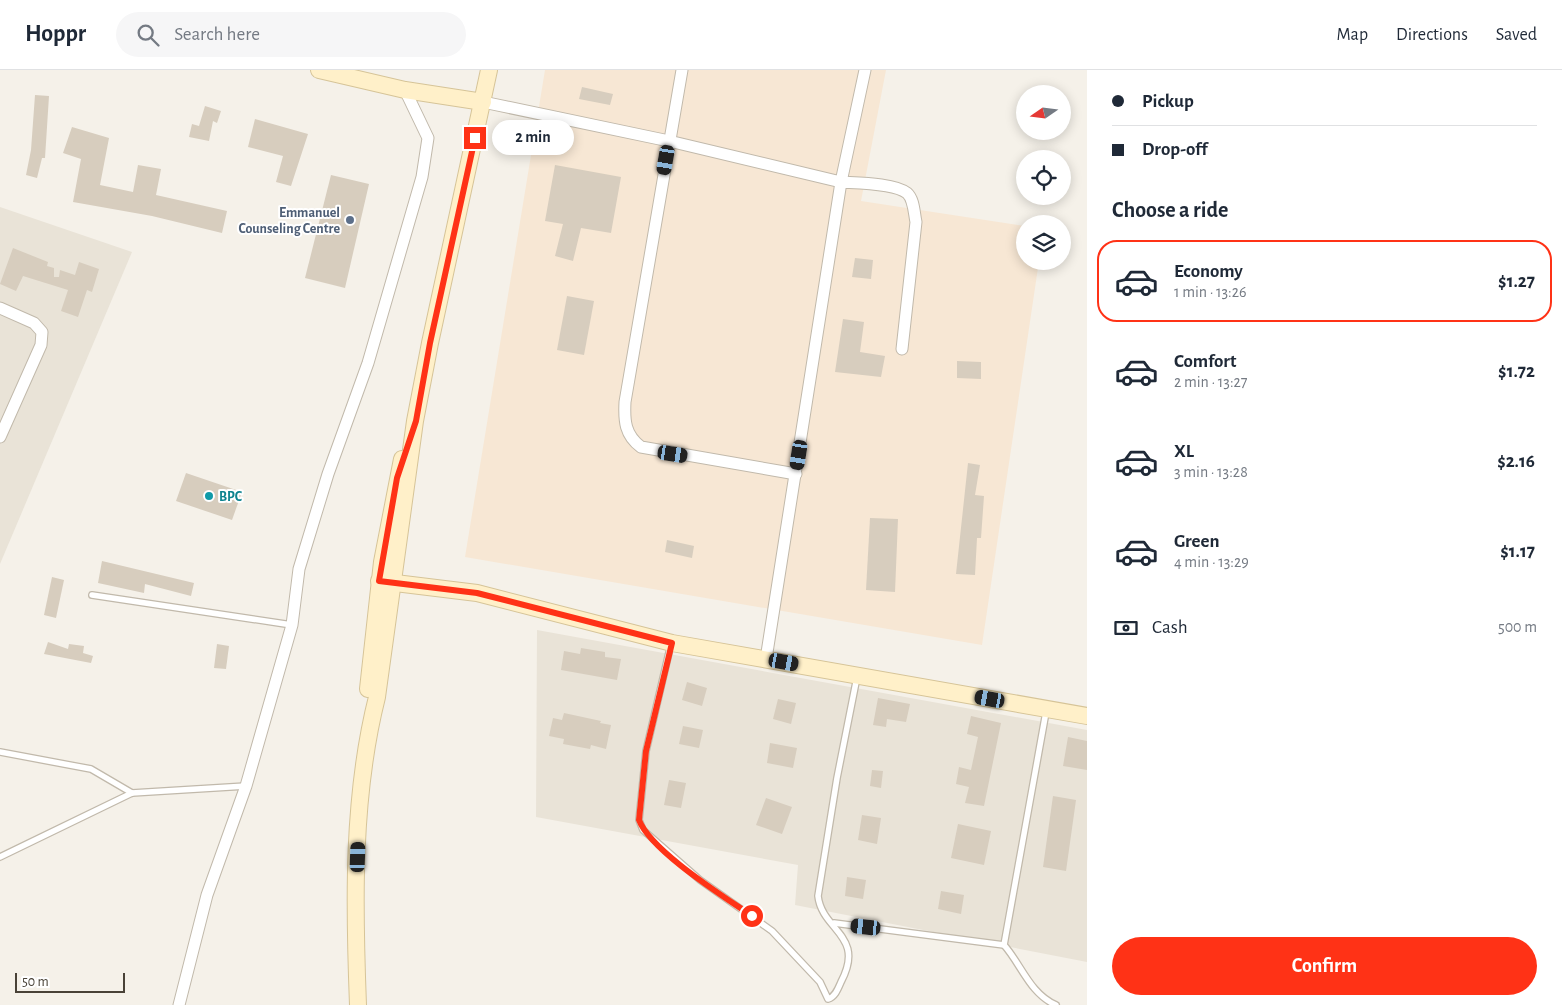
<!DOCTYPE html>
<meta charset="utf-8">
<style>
:root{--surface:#fff;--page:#f6f6f7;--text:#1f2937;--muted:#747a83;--line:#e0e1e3;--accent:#ff3216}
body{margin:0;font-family:"Alegreya Sans",sans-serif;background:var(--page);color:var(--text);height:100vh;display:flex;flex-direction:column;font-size:19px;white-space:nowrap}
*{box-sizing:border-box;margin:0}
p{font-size:16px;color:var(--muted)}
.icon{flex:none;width:28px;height:28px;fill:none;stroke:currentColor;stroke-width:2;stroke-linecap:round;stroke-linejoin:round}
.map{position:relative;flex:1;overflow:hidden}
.sheet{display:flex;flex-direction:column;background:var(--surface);width:475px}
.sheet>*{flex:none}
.top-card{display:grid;align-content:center;height:110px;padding:0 25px;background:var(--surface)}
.needle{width:32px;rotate:256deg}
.controls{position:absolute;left:1016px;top:15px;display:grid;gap:10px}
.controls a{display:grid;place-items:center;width:55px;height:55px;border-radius:50%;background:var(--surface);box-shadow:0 2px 12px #0003;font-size:25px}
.scale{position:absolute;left:15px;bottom:12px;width:110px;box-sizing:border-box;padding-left:5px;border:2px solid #494237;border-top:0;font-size:14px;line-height:18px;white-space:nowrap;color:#494237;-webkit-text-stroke:4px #fff;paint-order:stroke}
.end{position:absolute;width:22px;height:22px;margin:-11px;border:6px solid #ff3216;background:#fff;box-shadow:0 0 0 2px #fff}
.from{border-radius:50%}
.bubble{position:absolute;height:35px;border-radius:18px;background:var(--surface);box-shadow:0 2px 12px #0003;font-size:16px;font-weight:700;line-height:35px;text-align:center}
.car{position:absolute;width:15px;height:30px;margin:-15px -8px;border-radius:6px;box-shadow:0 0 4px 1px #0007;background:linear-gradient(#222 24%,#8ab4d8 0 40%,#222 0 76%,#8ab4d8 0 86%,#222 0)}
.top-card b{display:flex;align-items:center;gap:18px;height:48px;font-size:19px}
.top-card b+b{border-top:1px solid var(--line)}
.top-card i{width:12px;height:12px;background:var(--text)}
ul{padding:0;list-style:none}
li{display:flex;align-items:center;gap:15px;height:82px;margin:0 10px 8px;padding:0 15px;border:2px solid transparent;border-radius:20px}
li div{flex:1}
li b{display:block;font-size:19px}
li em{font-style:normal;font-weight:700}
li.on{border-color:var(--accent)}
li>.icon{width:45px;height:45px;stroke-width:1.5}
h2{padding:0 25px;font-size:22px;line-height:60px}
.pay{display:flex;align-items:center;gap:12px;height:55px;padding:0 25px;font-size:19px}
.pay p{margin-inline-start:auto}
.button{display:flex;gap:10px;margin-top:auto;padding:10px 25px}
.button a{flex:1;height:58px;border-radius:30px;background:var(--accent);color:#fff;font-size:20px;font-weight:700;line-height:58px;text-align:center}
header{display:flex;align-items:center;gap:30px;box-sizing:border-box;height:70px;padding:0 25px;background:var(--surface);border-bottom:1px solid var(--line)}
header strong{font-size:24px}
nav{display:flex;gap:28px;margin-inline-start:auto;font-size:18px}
.search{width:350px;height:45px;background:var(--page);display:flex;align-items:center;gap:12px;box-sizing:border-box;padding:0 18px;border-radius:28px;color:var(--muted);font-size:19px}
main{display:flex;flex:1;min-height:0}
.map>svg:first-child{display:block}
.residential{fill:#e9e3d7}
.commercial{fill:#f7e7d4}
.building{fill:#d7cdbe}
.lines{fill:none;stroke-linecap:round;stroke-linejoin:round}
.lane-casing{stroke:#c1b9ab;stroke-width:8}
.street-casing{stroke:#c1b9ab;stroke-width:13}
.secondary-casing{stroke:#d6c498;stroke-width:18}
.lane{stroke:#fff;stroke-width:5.5}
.street{stroke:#fff;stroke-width:11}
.secondary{stroke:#fff0c9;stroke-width:16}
.route{stroke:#ff3216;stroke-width:6}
.service-dot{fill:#5c6f8a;stroke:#fff;stroke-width:2}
.culture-dot{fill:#0f9aa8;stroke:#fff;stroke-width:2}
.labels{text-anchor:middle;stroke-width:4;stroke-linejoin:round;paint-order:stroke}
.service-label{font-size:14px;font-weight:bold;fill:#4e5e75;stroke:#fff;text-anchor:end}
.culture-label{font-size:14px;font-weight:bold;fill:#0d838f;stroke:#fff;text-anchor:start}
</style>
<header>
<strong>Hoppr</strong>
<div class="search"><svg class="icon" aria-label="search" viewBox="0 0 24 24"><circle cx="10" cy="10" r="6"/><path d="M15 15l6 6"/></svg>Search here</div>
<nav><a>Map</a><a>Directions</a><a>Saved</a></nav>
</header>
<main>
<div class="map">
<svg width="1087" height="935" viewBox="0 0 1087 935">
<rect width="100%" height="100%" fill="#f5f1e9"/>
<g class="residential">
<polygon points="0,137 132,182 0,494"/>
<polygon points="537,560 1087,660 1087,892 795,835 798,795 536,747"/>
</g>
<polygon class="commercial" points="545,0 886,0 861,131 1025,156 1025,191 1039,191 982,575 465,487"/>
<g class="building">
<polygon points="582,17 613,24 610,35 579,29"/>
<polygon points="35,25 49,26 45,88 42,88 37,108 26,105 31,80"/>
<polygon points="205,36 221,41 217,53 213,51 209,71 189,67 192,54 199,56"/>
<polygon points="255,49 308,64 291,116 276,112 283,86 248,77"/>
<polygon points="72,57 109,68 100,115 133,122 138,95 161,99 156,125 227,141 222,163 152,146 73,132 81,89 63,83"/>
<polygon points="555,95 621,107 611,163 581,158 573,191 555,186 563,154 545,151"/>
<polygon points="331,105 369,114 345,218 305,208"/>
<polygon points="13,178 48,192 47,196 54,198 54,207 59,207 60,200 75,205 79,192 99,199 92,222 87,220 78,247 61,241 68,220 23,206 16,221 0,214"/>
<polygon points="855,188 873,190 871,209 852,207"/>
<polygon points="567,226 594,231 584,285 557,280"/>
<polygon points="843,249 864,252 860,282 885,286 881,307 835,302"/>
<polygon points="957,291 981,292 981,309 957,308"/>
<polygon points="968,393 980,395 975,425 984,426 981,468 977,468 975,505 956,504"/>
<polygon points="186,403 242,422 232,450 176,431"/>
<polygon points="870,448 898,449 895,522 866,520"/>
<polygon points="667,470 694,476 692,488 665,482"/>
<polygon points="102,491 194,513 191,526 145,514 144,523 98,513"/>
<polygon points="52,507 64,510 56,548 44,545"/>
<polygon points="48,572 68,579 69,574 84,576 83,583 93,586 91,593 44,584"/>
<polygon points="217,574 229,576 226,599 214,598"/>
<polygon points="581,578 605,582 605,587 621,589 617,610 561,600 564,581 580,584"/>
<polygon points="687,612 707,618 702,636 682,630"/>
<polygon points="878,628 910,634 906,652 887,649 886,657 873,655"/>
<polygon points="778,629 796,633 791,654 773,649"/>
<polygon points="564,643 601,651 600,653 611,655 606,679 591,675 590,679 563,674 564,669 549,666 553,648 562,650"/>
<polygon points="971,646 1001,653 984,736 965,733 969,717 956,714 959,697 971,700 978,667 967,664"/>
<polygon points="683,656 703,660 699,678 679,674"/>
<polygon points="1068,667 1087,671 1087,700 1063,696"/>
<polygon points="770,673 797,678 793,698 767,693"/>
<polygon points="872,700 883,701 881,718 870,716"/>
<polygon points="669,710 686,713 681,738 664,735"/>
<polygon points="1053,726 1076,730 1066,801 1043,797"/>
<polygon points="766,728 792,737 782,764 756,755"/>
<polygon points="862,745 881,748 877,774 858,770"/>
<polygon points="958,754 991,761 984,795 951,788"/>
<polygon points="847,807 866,810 863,829 845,826"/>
<polygon points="941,821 964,825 961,844 938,839"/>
</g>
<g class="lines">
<g class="lane-casing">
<g id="lane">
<polyline points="92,525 292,555"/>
<path d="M671 574 646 681 639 750 643 760 700 810 772 861 820 912 828 929C835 927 838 919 841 912 866 865 822 861 818 826L837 708 857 607"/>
<path d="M1046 642 1004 875C1021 894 1030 924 1056 935"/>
<polyline points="0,682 91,699 132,723"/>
<polyline points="0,787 132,723 246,716"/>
<polyline points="834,853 1004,875"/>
</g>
</g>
<g class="street-casing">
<g id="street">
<path d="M682 0 625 332C624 351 625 365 641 377L796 404"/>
<polyline points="483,32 669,71 841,112 865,0"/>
<polyline points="0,238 34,253 42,262 41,275 0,367"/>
<path d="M766 589 841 112C857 113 895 113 907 123 914 129 914 143 916 152L902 279"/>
<polyline points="179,935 207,825 246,716 292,555 299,499 328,404 368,293 422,107 428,68 405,20"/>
</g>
</g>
<g class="secondary-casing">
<g id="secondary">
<polyline points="319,0 405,20 483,32"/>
<polyline points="379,511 477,523 672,573 1087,646"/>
<polyline points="368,619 382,492 402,389"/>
<path d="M358 935C354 833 352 726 377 627L415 351 430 273 489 0"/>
</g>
</g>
<use href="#lane" class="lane"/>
<use href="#street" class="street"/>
<use href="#secondary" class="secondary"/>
</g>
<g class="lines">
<path class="route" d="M475 68 430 273 416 351 397 408 379 511 477 523 672 573 646 681 639 750C651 781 723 826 752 846"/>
</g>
<circle class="service-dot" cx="350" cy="150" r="5"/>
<circle class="culture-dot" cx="209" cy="426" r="5"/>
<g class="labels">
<g class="service-label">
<text x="340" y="147">Emmanuel<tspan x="340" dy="16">Counseling Centre</tspan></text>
</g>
<g class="culture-label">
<text x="219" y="431">BPC</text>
</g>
</g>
</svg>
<div class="controls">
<a><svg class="needle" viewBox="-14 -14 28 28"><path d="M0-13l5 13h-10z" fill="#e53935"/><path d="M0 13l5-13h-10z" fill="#747a83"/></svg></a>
<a><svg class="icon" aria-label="locate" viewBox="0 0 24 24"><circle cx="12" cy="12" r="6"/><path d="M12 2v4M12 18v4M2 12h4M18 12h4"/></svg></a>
<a><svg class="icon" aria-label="layers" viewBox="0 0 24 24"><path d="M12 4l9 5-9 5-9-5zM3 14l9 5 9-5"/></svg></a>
</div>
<div class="scale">50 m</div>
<i class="end from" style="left:752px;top:846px"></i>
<i class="end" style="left:475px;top:68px"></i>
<div class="bubble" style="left:492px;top:50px;width:82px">2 min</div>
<i class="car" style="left:666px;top:90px;rotate:190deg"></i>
<i class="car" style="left:673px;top:384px;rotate:99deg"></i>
<i class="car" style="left:799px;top:385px;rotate:189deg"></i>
<i class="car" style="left:784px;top:592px;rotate:100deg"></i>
<i class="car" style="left:990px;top:629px;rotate:280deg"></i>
<i class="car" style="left:358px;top:787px;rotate:2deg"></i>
<i class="car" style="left:866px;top:857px;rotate:276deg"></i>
</div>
<section class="sheet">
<div class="top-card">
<b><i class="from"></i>Pickup</b>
<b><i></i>Drop-off</b>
</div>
<h2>Choose a ride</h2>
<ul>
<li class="on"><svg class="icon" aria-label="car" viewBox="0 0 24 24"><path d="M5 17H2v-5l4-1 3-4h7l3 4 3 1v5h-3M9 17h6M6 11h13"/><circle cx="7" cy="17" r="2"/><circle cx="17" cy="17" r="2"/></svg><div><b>Economy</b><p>1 min · 13:26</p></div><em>$1.27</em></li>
<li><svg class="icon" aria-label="car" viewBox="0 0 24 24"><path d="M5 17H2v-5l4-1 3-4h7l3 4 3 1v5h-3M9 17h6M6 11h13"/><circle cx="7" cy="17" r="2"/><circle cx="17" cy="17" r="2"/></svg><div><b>Comfort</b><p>2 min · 13:27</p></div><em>$1.72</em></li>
<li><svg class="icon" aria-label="car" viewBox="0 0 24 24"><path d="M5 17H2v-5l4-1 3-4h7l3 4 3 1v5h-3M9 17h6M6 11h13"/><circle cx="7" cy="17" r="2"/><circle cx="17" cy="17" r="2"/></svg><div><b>XL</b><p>3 min · 13:28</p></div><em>$2.16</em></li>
<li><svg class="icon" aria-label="car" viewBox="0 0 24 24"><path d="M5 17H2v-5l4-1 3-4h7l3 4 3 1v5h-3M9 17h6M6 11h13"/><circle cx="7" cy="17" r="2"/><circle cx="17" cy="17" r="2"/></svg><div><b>Green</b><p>4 min · 13:29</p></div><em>$1.17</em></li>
</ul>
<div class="pay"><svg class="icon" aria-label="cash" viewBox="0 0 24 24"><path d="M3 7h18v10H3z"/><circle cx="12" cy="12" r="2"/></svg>Cash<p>500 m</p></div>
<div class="button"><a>Confirm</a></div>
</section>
</main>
